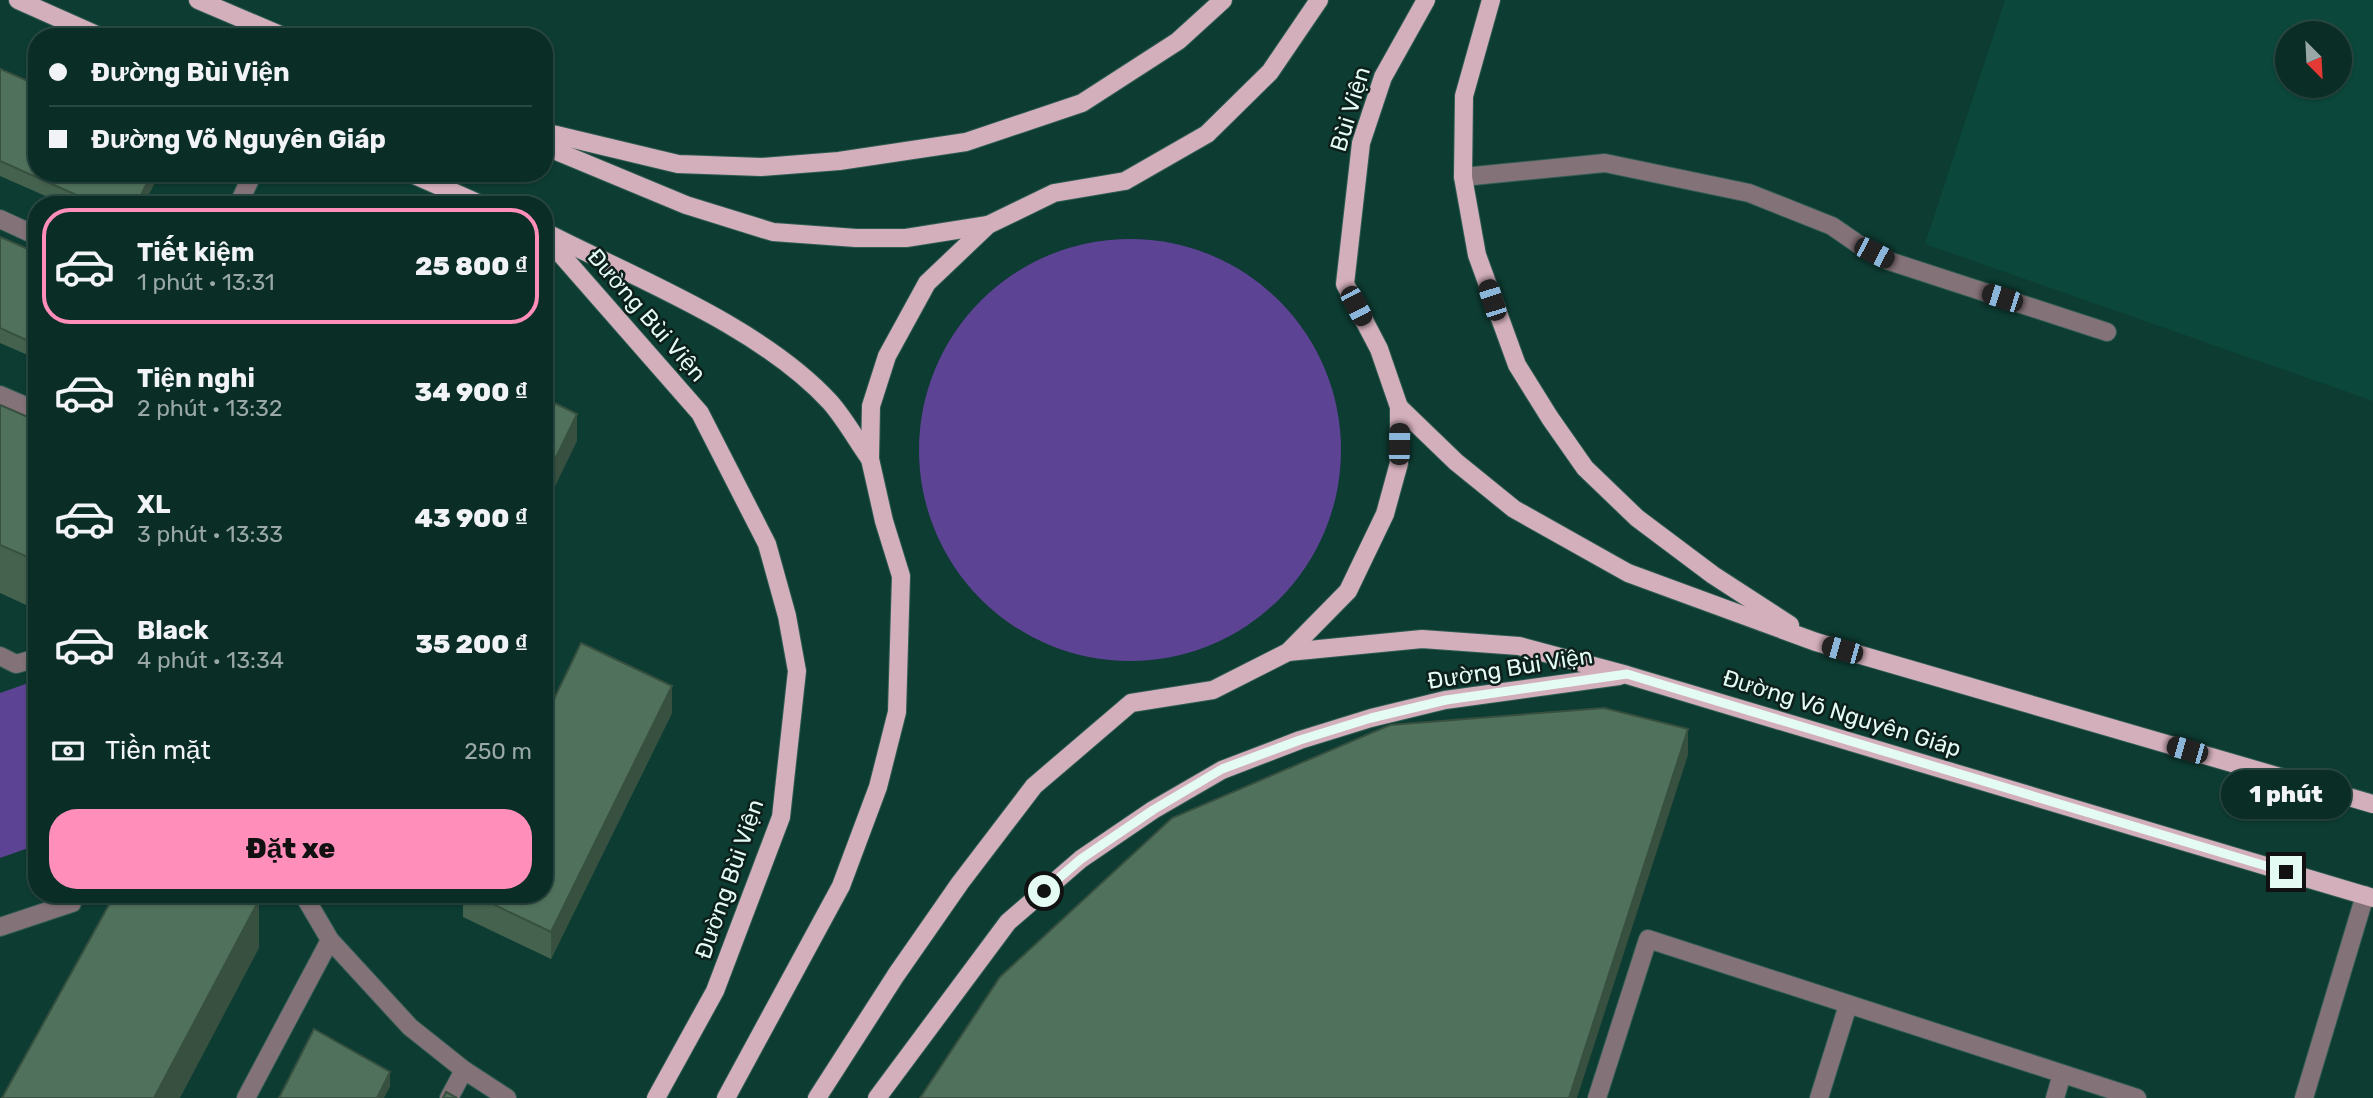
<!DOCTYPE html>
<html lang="vi">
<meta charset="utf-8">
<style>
:root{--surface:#0a2d26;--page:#183932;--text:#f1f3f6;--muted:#99a8a7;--line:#2a4943;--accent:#ff8eba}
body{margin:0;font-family:Rubik,sans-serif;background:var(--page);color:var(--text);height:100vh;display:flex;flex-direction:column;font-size:26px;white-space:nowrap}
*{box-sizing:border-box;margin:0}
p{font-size:23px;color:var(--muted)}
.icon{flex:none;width:38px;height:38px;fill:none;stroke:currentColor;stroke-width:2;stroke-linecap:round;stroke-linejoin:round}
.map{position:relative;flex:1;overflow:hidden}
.side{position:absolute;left:28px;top:196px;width:525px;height:707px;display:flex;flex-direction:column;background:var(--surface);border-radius:28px;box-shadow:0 2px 5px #0004,0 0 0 2px var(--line)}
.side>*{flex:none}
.hud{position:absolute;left:28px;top:28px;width:525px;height:154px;border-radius:28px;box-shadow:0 2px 5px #0004,0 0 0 2px var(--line);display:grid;align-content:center;height:154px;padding:0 21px;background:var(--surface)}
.needle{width:46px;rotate:156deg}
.buttons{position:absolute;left:2275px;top:21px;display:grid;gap:14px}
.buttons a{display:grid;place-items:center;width:77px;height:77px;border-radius:50%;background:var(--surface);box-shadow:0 2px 5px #0004,0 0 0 2px var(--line);font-size:35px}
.end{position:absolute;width:32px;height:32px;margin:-16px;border:9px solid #e4fbf4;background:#111;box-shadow:0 0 0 4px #111}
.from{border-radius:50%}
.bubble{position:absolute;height:49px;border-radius:24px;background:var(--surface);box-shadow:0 2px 5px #0004,0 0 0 2px var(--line);font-size:23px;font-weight:800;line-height:49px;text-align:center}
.car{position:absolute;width:21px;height:42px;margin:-21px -10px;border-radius:9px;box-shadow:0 0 5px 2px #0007;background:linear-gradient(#222 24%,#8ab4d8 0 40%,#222 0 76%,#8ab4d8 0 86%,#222 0)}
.hud b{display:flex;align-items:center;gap:24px;height:66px;font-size:26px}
.hud b+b{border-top:2px solid var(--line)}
.hud i{width:18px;height:18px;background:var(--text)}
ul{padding:12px 0 0;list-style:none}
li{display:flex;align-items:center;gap:21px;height:116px;margin:0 14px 10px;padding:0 7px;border:4px solid transparent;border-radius:28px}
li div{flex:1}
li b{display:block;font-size:26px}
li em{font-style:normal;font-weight:800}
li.selected{border-color:var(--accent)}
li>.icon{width:63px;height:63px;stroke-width:1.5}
.pay{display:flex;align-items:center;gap:18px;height:77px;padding:0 21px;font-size:26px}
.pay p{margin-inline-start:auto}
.primary-button{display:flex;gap:14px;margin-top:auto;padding:14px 21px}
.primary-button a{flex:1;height:80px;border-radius:28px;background:var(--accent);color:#111;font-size:28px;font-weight:800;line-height:80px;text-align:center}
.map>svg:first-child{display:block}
.built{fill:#0b473b;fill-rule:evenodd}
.green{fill:#5d4393}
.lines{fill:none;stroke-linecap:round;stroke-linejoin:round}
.service-casing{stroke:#2f5b51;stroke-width:20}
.minor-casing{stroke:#2f5b51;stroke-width:20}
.primary-casing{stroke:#2f5b51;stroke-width:20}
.service{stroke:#837277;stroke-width:18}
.minor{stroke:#837277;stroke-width:18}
.primary{stroke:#d3afbb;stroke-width:18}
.wall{fill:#45624f}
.shaded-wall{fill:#385040}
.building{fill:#50725c;stroke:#385040;stroke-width:2}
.route{stroke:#e4fbf4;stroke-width:9}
.labels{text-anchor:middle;stroke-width:5;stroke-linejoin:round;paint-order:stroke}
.street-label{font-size:23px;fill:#e4fbf4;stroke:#0c1f1a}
</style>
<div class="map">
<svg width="2373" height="1098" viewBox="0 0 2373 1098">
<rect width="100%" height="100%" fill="#0d3c32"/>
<path class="built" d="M2005 0H2373V401L1925 244ZM2287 33H2340V86H2287Z"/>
<g class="green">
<circle cx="1130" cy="450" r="211"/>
<polygon points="37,680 37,845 0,858 0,693"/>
</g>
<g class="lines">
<g class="service-casing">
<g id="service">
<polyline points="1463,177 1605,163 1749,193 1832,226 1858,244 1889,261 2107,332"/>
<polyline points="0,219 37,236"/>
<polyline points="0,395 37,411"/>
<polyline points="0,656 16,664 37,658"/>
<polyline points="0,927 72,903 74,894"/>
<polyline points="1597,1098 1648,939 2137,1098"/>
<polyline points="1819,1098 1848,1005"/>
<polyline points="2055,1098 2062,1074"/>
<polyline points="2304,1098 2365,895"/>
</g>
</g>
<g class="minor-casing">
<g id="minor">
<polyline points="238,205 253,173"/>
<polyline points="303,894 330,940 410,1027 464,1070 507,1098"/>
<polyline points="246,1098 330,940"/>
<polyline points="449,1098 464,1070"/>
</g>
</g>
<g class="primary-casing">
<g id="primary">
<polyline points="18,0 101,37"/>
<polyline points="198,0 285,37"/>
<polyline points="1491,0 1464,96 1463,177 1477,255 1517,365 1550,418 1585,468 1637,518 1713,575 1790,625"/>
<polyline points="544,132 678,164 761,167 839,161 966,142 1082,103 1178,41 1223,0"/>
<polyline points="544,146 686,205 773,232 856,238 906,238 988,225"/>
<polyline points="410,173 482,205"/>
<polyline points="544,235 700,413 767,544 787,616 797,671 781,817 715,991 656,1098"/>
<path d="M551 235C640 280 762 328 830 402 845 419 857 441 870 459"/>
<polyline points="1399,407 1456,462 1514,509 1628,573 1816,642 2373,804"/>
<polyline points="1288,652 1422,639 1519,646 1627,675 2373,898"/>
<polyline points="726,1098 841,886 878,787 897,712 901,576 884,521 870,459 871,406 887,356 927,283 988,225 1054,193 1125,181 1207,134 1270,72 1319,0"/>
<polyline points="817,1098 896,975 960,883 1034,786 1131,703 1213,690 1288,652 1348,591 1385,514 1399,463 1399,407 1379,349 1345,284 1361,143 1383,77 1426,0"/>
<polyline points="877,1098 1008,922 1081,859 1153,810 1222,770 1300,740 1371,718 1445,700 1619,676"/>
</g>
</g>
<use href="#service" class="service"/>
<use href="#minor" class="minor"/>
<use href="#primary" class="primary"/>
</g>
<g class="wall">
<polygon points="0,69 37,173 160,173 143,205 66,205 0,176"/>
<polygon points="0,237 37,253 37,359 0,343"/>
<polygon points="0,405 37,421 37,610 0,593"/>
<polygon points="672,713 551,959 463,917 463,894 544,894"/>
</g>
<g class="shaded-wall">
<polygon points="152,173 160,173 143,205 136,205"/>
<polygon points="577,414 577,441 544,509 544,482"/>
<polygon points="672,686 672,713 551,959 551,932"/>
<polygon points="1688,729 1688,755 1577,1098 1569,1098"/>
<polygon points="259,900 259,948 180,1098 154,1098"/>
<polygon points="390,1072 390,1087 384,1098 377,1098"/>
</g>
<g class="building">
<polygon points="0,69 37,85 37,173 152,173 136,205 99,205 0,161"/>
<polygon points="0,237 37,253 37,345 0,328"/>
<polygon points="544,398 577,414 544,482"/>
<polygon points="0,405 37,421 37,561 0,545"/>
<polygon points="581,643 672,686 551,932 472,894 544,894 544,720"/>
<polygon points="1604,708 1688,729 1569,1098 920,1098 1000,977 1172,818 1390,725"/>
<polygon points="115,894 255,894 259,900 154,1098 2,1098"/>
<polygon points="314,1029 390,1072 377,1098 279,1098"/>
<polygon points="446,1092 457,1098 443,1098"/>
</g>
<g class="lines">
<polyline class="route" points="1044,891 1081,859 1153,810 1222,769 1300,740 1371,718 1446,700 1627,674 2286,872"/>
</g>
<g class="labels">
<g class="street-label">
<text transform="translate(1350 109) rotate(-73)" y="8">Bùi Viện</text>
<text transform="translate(647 315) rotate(49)" y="8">Đường Bùi Viện</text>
<text transform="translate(1510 668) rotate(-9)" y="8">Đường Bùi Viện</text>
<text transform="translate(1842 713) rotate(17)" y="8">Đường Võ Nguyên Giáp</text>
<text transform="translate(729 879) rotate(-71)" y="8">Đường Bùi Viện</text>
</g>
</g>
</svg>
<div class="buttons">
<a><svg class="needle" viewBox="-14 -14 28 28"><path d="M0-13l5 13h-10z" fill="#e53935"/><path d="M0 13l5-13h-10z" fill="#99a8a7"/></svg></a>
</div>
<i class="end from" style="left:1044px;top:891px"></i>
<i class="end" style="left:2286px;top:872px"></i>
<div class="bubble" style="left:2221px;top:770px;width:130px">1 phút</div>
<i class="car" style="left:1874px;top:253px;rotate:117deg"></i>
<i class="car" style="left:2002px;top:298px;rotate:288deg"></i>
<i class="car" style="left:1492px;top:300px;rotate:342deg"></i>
<i class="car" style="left:1356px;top:306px;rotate:152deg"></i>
<i class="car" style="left:1399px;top:444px;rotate:1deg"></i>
<i class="car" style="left:1842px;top:650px;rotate:286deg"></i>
<i class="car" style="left:2187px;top:750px;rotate:286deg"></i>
<div class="hud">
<b><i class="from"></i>Đường Bùi Viện</b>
<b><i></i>Đường Võ Nguyên Giáp</b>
</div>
<section class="side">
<ul>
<li class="selected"><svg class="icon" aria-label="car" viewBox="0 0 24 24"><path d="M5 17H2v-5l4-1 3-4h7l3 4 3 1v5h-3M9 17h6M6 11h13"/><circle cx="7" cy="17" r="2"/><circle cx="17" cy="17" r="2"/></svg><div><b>Tiết kiệm</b><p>1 phút · 13:31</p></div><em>25 800 ₫</em></li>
<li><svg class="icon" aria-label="car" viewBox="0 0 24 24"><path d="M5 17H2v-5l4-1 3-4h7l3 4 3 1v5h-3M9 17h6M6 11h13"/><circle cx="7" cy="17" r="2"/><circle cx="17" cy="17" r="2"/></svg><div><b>Tiện nghi</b><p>2 phút · 13:32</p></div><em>34 900 ₫</em></li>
<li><svg class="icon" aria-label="car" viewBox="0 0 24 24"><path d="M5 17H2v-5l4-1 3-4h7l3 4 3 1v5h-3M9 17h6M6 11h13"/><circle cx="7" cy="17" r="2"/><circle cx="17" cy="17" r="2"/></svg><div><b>XL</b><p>3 phút · 13:33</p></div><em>43 900 ₫</em></li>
<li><svg class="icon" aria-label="car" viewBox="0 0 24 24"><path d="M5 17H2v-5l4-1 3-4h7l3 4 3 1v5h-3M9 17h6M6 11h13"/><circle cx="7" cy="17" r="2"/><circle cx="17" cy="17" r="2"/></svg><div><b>Black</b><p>4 phút · 13:34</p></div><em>35 200 ₫</em></li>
</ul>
<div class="pay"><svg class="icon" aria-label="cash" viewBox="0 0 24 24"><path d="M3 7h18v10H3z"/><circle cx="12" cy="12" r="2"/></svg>Tiền mặt<p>250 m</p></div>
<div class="primary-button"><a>Đặt xe</a></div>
</section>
</div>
